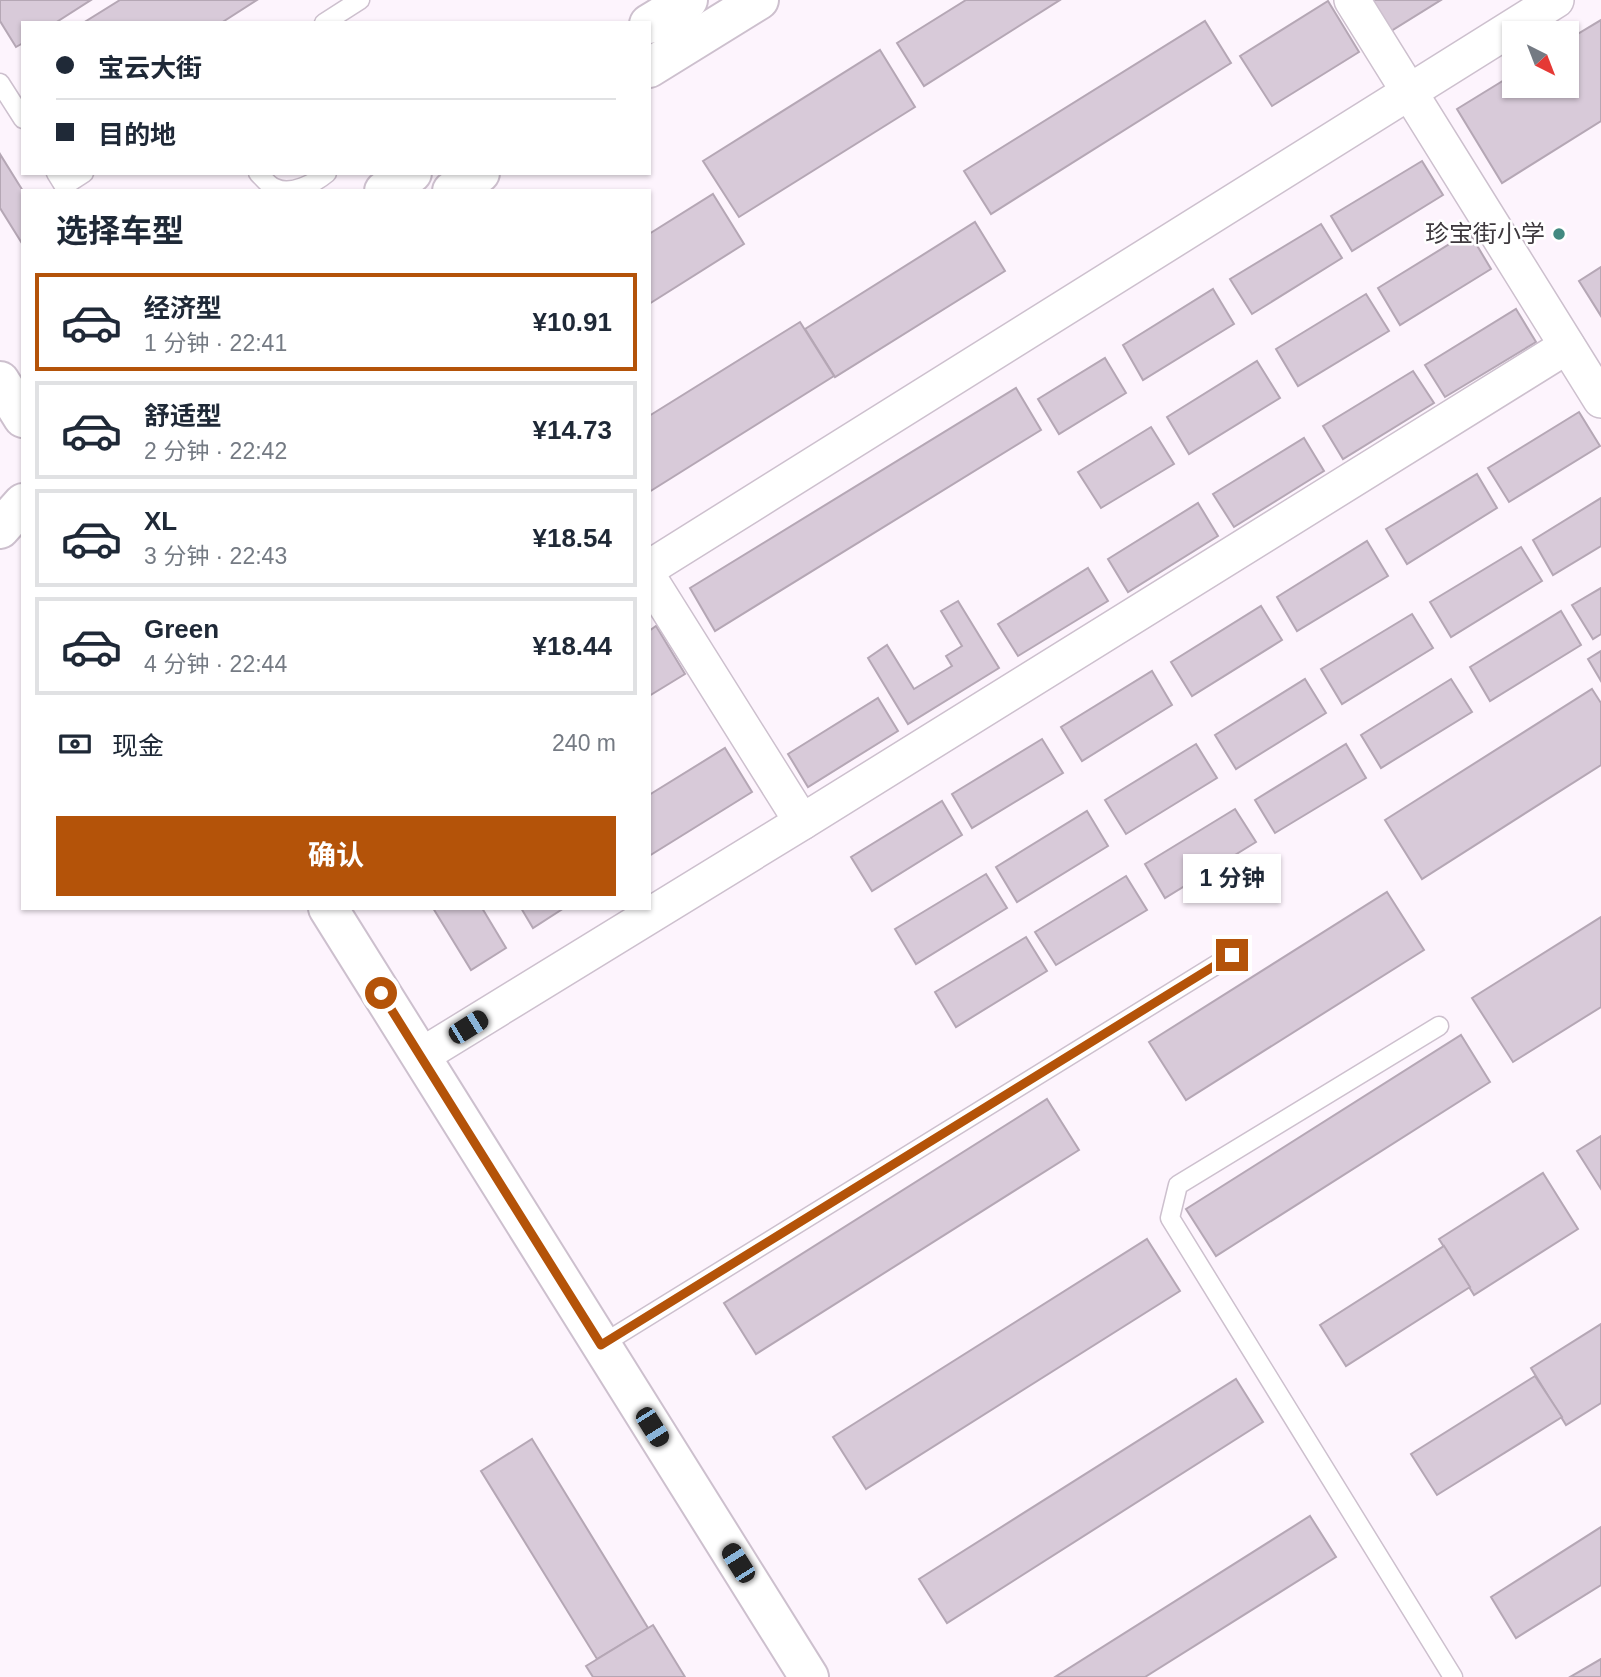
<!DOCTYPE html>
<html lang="zh">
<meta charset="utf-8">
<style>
:root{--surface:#fff;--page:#f2f2f3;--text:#1f2937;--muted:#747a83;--line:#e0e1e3;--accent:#b45309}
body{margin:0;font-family:Helvetica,"Noto Sans SC",sans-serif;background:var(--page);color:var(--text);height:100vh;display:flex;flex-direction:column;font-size:26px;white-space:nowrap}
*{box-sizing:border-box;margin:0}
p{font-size:23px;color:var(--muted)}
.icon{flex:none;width:38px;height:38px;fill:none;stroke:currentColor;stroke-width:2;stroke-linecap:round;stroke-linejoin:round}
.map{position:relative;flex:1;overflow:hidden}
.sheet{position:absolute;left:21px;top:189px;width:630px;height:721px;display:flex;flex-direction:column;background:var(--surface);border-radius:0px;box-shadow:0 2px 5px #0004}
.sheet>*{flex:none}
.hud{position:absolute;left:21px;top:21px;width:630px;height:154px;border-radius:0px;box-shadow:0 2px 5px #0004;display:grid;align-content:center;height:154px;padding:0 35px;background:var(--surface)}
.needle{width:46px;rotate:138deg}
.buttons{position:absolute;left:1502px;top:21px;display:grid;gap:14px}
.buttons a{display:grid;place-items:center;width:77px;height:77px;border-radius:0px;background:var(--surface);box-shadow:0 2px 5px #0004;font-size:35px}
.end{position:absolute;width:32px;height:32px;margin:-16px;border:9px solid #b45309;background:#fff;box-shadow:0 0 0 4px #fff}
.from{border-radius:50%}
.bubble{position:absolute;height:49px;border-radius:0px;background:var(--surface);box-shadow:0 2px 5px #0004;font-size:23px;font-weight:700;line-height:49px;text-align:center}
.car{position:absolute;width:21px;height:42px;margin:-21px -10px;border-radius:9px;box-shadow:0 0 5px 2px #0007;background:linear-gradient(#222 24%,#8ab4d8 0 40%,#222 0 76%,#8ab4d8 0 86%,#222 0)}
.hud b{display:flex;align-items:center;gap:24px;height:66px;font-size:26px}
.hud b+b{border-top:2px solid var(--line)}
.hud i{width:18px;height:18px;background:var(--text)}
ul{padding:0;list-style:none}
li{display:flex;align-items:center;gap:21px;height:98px;margin:0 14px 10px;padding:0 21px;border:4px solid var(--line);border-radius:0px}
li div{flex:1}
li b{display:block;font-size:26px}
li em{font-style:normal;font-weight:700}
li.selected{border-color:var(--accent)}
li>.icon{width:63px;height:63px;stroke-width:1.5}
h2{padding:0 35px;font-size:32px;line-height:84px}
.pay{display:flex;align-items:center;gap:18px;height:77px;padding:0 35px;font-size:26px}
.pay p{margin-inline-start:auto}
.primary-button{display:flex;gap:14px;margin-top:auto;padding:14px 35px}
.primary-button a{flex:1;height:80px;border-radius:0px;background:var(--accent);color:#fff;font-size:28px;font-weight:700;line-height:80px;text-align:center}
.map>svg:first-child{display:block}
.building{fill:#d8cad9;stroke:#b5a7b5;stroke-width:2}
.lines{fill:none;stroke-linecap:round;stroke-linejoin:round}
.lane-casing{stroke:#cdc0ce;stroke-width:21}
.street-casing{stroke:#cdc0ce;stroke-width:38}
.secondary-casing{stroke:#cdc0ce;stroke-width:42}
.lane{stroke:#fff;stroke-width:18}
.street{stroke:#fff;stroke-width:35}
.secondary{stroke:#fff;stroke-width:38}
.route{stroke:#b45309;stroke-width:9}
.poi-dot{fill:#428981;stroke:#fff;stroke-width:2.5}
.labels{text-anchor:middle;stroke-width:5;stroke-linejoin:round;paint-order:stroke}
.poi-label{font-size:24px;fill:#3d383d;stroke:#fff;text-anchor:end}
</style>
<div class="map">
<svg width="1601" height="1677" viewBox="0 0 1601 1677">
<rect width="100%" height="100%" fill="#fdf4fd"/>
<g class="building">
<polygon points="0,0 91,0 55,23 23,23 23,43 16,47 0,21"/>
<polygon points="120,0 257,0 221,23 83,23"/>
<polygon points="966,0 1060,0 924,86 897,43"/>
<polygon points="1372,0 1441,0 1391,31"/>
<polygon points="1328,1 1359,52 1272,106 1240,56"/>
<polygon points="1601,20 1601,121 1502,183 1457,109 1514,74 1514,86 1566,86 1566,41"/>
<polygon points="1205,21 1231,63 991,214 964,171"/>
<polygon points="880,50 915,107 739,217 703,161"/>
<polygon points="0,154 23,191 23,245 0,208"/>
<polygon points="1422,161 1443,195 1352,251 1331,216"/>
<polygon points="713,194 744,244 649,304 649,234"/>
<polygon points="975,222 1005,271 835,377 805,329"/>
<polygon points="1321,224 1342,258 1252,314 1230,279"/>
<polygon points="1469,232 1491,269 1400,325 1378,288"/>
<polygon points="1601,267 1601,316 1579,281"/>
<polygon points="1213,289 1234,324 1143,380 1123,345"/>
<polygon points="1366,294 1389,331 1298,386 1276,349"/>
<polygon points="1516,309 1536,342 1445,397 1425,365"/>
<polygon points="800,322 834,376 649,492 649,416"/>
<polygon points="1105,358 1126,393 1059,434 1038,399"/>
<polygon points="1257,361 1280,398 1189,454 1167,417"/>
<polygon points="1413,371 1434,403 1343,459 1323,426"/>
<polygon points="1016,388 1041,430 715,631 690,588"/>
<polygon points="1579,412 1600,446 1509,502 1488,468"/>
<polygon points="1151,427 1174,464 1101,508 1078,472"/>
<polygon points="1304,438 1324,471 1234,527 1213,494"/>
<polygon points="1477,474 1497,508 1407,564 1386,529"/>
<polygon points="1601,498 1601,546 1553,575 1533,540"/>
<polygon points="1198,503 1218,536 1128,592 1108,559"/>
<polygon points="1367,541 1388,576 1297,631 1277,597"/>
<polygon points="1521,547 1542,581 1451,637 1430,602"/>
<polygon points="1088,568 1108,601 1018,656 998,624"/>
<polygon points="1601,588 1601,634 1593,639 1572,605"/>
<polygon points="958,601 999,668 908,724 868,658 887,645 914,689 952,666 946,656 962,646 941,611"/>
<polygon points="1261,606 1282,640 1192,696 1171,662"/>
<polygon points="1561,611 1581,645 1490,701 1470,667"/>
<polygon points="1412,614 1433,648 1342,704 1321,669"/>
<polygon points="656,626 685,674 649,696 649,631"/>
<polygon points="1601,651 1601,681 1588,659"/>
<polygon points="1152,671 1172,705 1082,761 1061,727"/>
<polygon points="1305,679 1326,713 1236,769 1215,735"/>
<polygon points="1451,679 1472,712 1381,768 1361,735"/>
<polygon points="1592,689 1601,703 1601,765 1422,879 1385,820"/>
<polygon points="878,698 898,731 808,787 788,754"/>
<polygon points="1042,739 1063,773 972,828 952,794"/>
<polygon points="1196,744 1217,778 1126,834 1105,800"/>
<polygon points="1346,744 1366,778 1275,833 1255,800"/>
<polygon points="725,748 752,792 649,856 649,795"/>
<polygon points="942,801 962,835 872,891 851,857"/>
<polygon points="1235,809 1256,842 1165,898 1145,864"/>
<polygon points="1087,811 1108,846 1017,902 996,867"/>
<polygon points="986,874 1007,908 916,964 895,929"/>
<polygon points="1126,876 1147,910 1056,965 1035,932"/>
<polygon points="1387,892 1424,950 1186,1100 1149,1042"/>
<polygon points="433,908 482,908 506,948 471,970"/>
<polygon points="521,908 564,908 533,928"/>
<polygon points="1601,917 1601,1007 1513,1062 1472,998"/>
<polygon points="1026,937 1047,971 956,1027 935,992"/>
<polygon points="1461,1035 1490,1082 1216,1256 1186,1209"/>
<polygon points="1047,1099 1079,1150 756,1354 724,1303"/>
<polygon points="1601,1136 1601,1189 1577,1151"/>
<polygon points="1543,1173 1578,1229 1474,1295 1439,1239"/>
<polygon points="1147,1239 1180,1291 866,1489 833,1437"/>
<polygon points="1444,1246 1470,1287 1346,1366 1320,1325"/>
<polygon points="1601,1324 1601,1403 1566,1425 1531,1368"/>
<polygon points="1535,1376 1562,1417 1437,1495 1411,1454"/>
<polygon points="1236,1379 1263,1422 947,1623 919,1579"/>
<polygon points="532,1439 648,1628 597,1659 481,1471"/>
<polygon points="1310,1516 1336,1557 1145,1677 1055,1677"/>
<polygon points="1601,1527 1601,1585 1516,1638 1491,1597"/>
<polygon points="653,1625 685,1677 593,1677 586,1666"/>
<polygon points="1601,1659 1601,1677 1570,1677"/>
</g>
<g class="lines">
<g class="lane-casing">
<g id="lane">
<polyline points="324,23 360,0"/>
<polyline points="0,83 23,119"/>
<polyline points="56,173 64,186 84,173"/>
<path d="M258 173C263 178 269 186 275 188 291 196 315 183 327 173"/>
<polyline points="1439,1026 1178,1185 1170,1218 1453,1677"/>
<polyline points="601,1345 1232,955"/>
</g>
</g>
<g class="street-casing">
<g id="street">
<polyline points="1352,0 1601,400"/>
<polyline points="649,568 1556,0"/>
<polyline points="649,578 802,822"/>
<polyline points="421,1056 802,822 1567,346"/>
</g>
</g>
<g class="secondary-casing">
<g id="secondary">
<polyline points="649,24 688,0"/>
<polyline points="649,68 759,0"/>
<polyline points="384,191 412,173"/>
<polyline points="452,191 480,173"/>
<polyline points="0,381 23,418"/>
<polyline points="0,529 23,503"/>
<polyline points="328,908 809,1677"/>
</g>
</g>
<use href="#lane" class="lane"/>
<use href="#street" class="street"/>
<use href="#secondary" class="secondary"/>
</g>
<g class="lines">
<polyline class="route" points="381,993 601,1345 1232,955"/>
</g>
<circle class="poi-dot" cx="1559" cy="234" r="7"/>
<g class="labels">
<g class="poi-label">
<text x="1545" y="242">珍宝街小学</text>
</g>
</g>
</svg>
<div class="buttons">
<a><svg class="needle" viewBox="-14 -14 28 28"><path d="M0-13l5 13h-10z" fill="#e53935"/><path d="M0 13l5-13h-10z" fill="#747a83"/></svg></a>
</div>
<i class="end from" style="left:381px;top:993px"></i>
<i class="end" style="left:1232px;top:955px"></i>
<div class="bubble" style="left:1183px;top:854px;width:98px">1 分钟</div>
<i class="car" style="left:468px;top:1027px;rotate:58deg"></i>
<i class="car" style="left:652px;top:1427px;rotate:148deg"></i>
<i class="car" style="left:738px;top:1563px;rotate:328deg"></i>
<div class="hud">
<b><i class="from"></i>宝云大街</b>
<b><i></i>目的地</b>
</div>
<section class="sheet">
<h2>选择车型</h2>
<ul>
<li class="selected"><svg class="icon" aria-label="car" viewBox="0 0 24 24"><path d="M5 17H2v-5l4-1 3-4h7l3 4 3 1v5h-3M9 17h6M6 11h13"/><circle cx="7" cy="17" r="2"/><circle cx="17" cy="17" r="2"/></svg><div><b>经济型</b><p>1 分钟 · 22:41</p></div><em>¥10.91</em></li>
<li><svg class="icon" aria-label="car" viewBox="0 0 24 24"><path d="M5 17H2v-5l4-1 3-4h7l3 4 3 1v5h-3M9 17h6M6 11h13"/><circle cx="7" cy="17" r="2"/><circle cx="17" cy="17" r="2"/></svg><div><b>舒适型</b><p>2 分钟 · 22:42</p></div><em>¥14.73</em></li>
<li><svg class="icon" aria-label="car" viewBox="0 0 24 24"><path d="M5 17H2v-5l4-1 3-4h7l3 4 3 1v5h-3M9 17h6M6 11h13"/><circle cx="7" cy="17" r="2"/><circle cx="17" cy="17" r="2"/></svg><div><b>XL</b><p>3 分钟 · 22:43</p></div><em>¥18.54</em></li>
<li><svg class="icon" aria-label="car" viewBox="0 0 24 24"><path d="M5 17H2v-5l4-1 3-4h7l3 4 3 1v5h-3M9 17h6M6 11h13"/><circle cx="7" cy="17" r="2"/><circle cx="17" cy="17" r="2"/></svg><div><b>Green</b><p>4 分钟 · 22:44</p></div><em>¥18.44</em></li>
</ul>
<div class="pay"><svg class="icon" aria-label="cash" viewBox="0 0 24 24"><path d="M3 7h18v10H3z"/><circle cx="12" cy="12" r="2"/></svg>现金<p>240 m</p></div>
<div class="primary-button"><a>确认</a></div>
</section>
</div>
